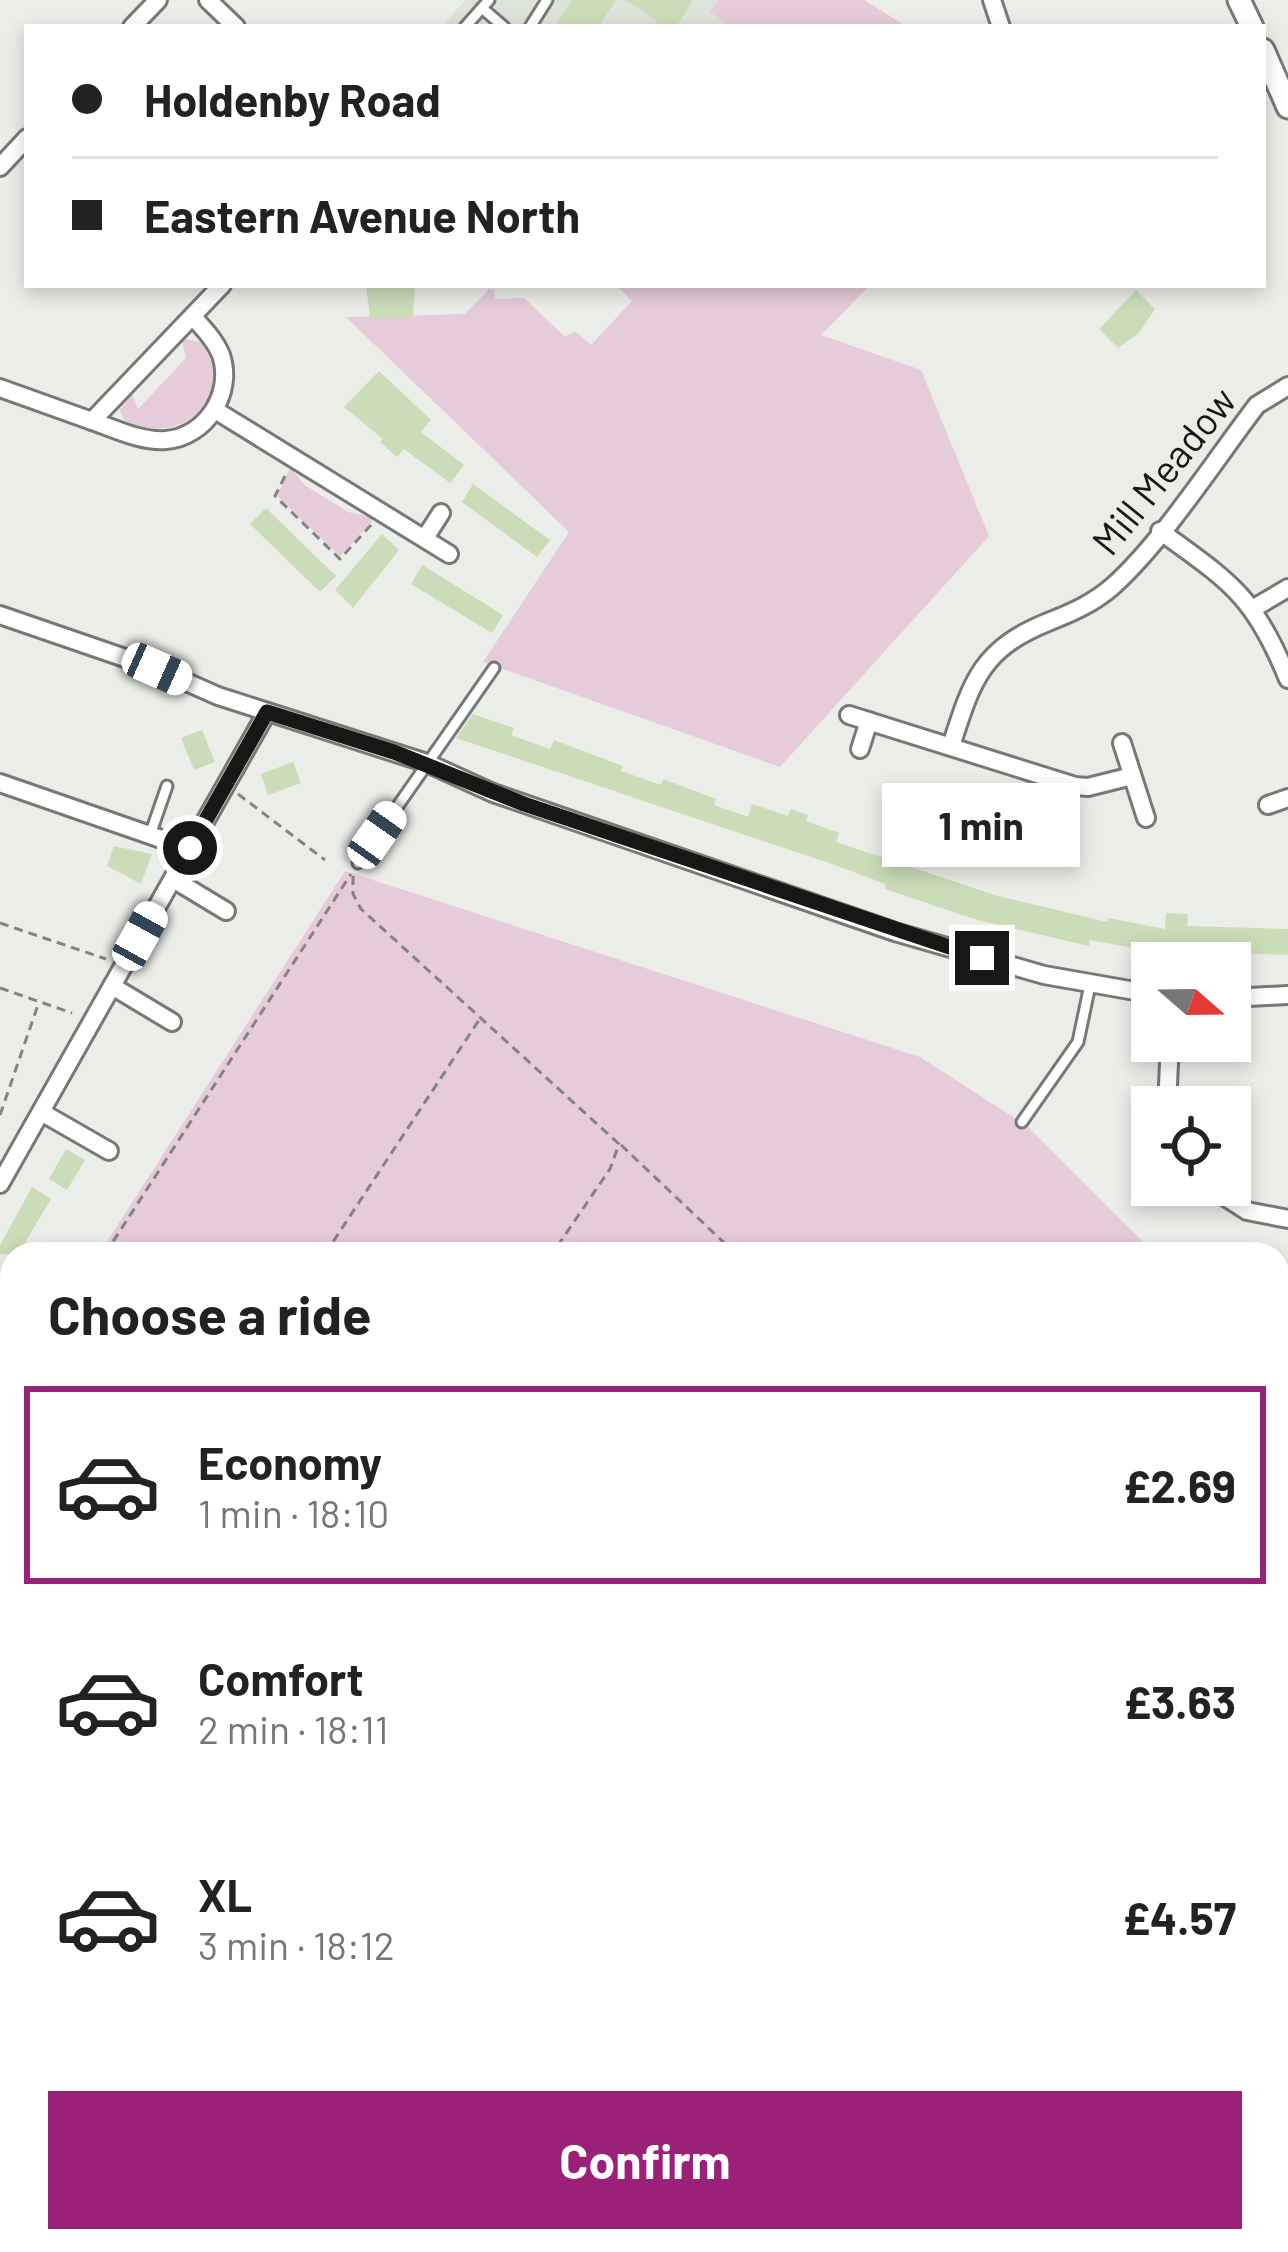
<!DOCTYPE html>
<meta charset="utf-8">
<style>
:root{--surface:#fff;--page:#f2f2f2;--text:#222;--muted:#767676;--line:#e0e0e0;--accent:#9a2078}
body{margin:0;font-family:Barlow,sans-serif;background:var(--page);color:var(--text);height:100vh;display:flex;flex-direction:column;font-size:45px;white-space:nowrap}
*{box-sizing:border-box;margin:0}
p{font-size:39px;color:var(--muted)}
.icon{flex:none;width:66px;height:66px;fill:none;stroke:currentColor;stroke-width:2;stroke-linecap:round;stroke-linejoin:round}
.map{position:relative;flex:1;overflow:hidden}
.side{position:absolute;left:0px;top:1242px;width:1290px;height:1011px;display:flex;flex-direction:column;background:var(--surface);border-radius:36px 36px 0 0;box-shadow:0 6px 18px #0003}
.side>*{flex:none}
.guide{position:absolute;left:24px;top:24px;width:1242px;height:264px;border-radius:0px;box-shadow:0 6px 18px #0003;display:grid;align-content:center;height:264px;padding:0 48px;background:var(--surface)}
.needle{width:78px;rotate:110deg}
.tools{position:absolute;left:1131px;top:942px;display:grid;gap:24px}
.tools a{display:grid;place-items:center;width:120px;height:120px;border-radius:0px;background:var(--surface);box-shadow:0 6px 18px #0003;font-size:60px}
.end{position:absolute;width:54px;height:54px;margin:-27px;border:15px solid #171716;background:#fff;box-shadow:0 0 0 6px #fff}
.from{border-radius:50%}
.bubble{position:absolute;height:84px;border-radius:0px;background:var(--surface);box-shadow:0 6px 18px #0003;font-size:39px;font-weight:700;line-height:84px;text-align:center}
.car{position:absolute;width:36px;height:72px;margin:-36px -18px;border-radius:15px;box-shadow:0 0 9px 3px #0007;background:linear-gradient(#fff 24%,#345 0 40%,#fff 0 76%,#345 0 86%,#fff 0)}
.guide b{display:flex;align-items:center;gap:42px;height:114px;font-size:45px}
.guide b+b{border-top:3px solid var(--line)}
.guide i{width:30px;height:30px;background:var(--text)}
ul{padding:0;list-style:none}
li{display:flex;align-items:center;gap:36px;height:198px;margin:0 24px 18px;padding:0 24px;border:6px solid transparent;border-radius:0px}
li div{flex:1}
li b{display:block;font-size:45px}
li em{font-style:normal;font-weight:700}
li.current{border-color:var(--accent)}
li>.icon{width:108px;height:108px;stroke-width:1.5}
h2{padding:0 48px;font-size:54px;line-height:144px}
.button{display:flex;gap:24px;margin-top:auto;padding:24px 48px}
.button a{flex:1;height:138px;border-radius:0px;background:var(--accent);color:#fff;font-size:48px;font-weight:700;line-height:138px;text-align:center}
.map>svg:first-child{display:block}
.built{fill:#dde3d8}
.green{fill:#e6cbda}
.building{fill:#caddb8}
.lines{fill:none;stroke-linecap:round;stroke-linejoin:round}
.service-casing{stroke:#777975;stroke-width:15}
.minor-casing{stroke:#777975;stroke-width:22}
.tertiary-casing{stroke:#777975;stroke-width:27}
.path{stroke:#838481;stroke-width:3;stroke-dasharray:9 6;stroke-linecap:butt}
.service{stroke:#fff;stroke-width:9}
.minor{stroke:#fff;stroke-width:16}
.tertiary{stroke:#fff;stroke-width:21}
.route{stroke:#171716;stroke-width:15}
.labels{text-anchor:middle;stroke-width:12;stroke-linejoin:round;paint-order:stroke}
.street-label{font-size:39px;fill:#171716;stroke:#ebede9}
</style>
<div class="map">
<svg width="1288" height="2252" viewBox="0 0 1288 2252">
<rect width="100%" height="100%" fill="#ebede9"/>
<g class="built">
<polygon points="465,0 864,0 907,27 442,27"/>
<polygon points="1278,1371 1288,1387 1288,1976 1278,1989"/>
</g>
<g class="green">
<polygon points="718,0 864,0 907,27 731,27 710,12"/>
<polygon points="616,285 870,285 821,335 921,370 989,536 780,767 483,662 569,532 346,317 465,314 489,289 494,290 495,299 524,298 565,337 575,331 591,345 632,301"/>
<path d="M185 339 200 342C243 395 180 450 124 420L120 410 132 394 138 409 186 358 182 341Z"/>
<polygon points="290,468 306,486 348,512 375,518 340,556 277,496"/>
<polygon points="345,871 920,1057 1027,1126 1155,1254 99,1254"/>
<polygon points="12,1388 12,2241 1092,2241 1084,2252 0,2252 0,1407"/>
<polygon points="1278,1609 1288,1641 1288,1931 1278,1936"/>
</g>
<g class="building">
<polygon points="572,0 616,0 598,27 554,27"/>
<polygon points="626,0 693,0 676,27 653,27 657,21"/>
<polygon points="366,285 415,285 413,317 370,319"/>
<polygon points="1136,290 1155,309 1139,333 1118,348 1099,329"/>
<polygon points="379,371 431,420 421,432 464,465 450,483 404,449 397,457 380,442 383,439 344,407"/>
<polygon points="473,484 550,540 537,557 462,502"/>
<polygon points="266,508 336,576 320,592 250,524"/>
<polygon points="382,534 399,550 353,608 335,590"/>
<polygon points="422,565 503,615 492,633 411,584"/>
<polygon points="473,714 514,728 511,735 550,749 554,740 623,766 621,771 661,785 663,779 716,799 714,805 748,817 752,804 788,816 791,809 808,815 806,821 839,833 836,842 998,896 1107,922 1108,918 1165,929 1166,913 1188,914 1187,926 1288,929 1288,955 1144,950 1090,940 1089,946 977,920 885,889 886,884 829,863 456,738"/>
<polygon points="202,730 215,762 194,770 181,738"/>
<polygon points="293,762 301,783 268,795 261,774"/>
<polygon points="114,846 152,854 141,884 107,866"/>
<polygon points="66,1149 85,1160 67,1190 49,1179"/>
<polygon points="32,1187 51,1199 18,1254 0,1254 0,1245"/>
</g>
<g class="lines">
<g class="service-casing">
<g id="service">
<polyline points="482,8 504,27"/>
<polyline points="465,27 489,0"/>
<polyline points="530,27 547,0"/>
<polyline points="150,835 167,786"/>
<polyline points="358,863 494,668"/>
<polyline points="1022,1122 1078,1042 1090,985"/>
<polyline points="1278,1411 1288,1408"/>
<polyline points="1278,1569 1288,1574"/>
</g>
</g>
<g class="minor-casing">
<g id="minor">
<polyline points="208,0 236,27"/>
<polyline points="992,0 1001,27"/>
<polyline points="132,27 158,0"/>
<polyline points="0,167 27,138"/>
<polyline points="0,388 92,421 222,285"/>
<polyline points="215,410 449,554"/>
<path d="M92 421C116 429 141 442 166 440 206 437 234 393 221 355 215 340 203 328 193 317"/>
<path d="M1160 531C1230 582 1254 595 1288 679"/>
<polyline points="425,538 441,513"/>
<polyline points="1254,608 1288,588"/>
<polyline points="0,615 157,669 218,696 427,763 493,793 895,932 1044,975 1152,994"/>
<polyline points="849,715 1075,786 1088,787 1132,776"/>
<polyline points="1122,743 1146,818"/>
<path d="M951 746C972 681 981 649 1048 622 1071 613 1094 603 1113 586 1163 541 1215 460 1257 405L1288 386"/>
<polyline points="860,749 869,721"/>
<polyline points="0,783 190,849"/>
<polyline points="1268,805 1288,798"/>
<polyline points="173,879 226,911"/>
<polyline points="112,986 172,1022"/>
<polyline points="1230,998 1288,995"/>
<polyline points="1167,1107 1170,1041"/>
<polyline points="41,1112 109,1151"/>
<polyline points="0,1184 267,712"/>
<polyline points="1207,1185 1247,1211 1288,1219"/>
</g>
</g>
<g class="tertiary-casing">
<g id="tertiary">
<polyline points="1239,0 1252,27"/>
<polyline points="1263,50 1288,107"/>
</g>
</g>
<g class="path">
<polyline points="285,476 275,496 340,559 371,525"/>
<polyline points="238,794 325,860"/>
<polyline points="353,876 353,894 361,909 619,1144 610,1169 552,1254"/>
<polyline points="0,923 106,959"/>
<polyline points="0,988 72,1013"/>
<polyline points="0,1115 39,1002"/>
<polyline points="621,1145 736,1254"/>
<polyline points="105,1254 351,874"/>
<polyline points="325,1254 479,1020"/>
<polyline points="0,1417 12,1398"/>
<polyline points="1278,1429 1288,1433"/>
<polyline points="1278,1444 1288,1436"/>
<polyline points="0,1537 12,1544"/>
<polyline points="0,1555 12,1562"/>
<polyline points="1278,1589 1288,1622"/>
<polyline points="1278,1940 1288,1936"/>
<polyline points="1278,1993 1288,1981"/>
<polyline points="868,2241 881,2252"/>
<polyline points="946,2241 959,2252"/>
<polyline points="1089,2252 1097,2241"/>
</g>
<use href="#service" class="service"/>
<use href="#minor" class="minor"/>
<use href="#tertiary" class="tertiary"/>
</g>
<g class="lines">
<polyline class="route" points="190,848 267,712 394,752 524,804 982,958"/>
</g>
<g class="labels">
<g class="street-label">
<text transform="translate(1164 471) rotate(-51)" y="14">Mill Meadow</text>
</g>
</g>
</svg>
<div class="tools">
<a><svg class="needle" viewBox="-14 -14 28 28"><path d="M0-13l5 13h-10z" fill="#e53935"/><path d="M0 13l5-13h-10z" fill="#767676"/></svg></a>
<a><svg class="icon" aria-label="locate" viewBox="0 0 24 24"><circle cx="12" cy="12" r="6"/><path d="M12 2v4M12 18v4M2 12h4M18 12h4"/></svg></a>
</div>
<i class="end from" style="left:190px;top:848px"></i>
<i class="end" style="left:982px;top:958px"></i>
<div class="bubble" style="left:882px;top:783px;width:198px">1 min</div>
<i class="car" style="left:157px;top:669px;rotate:114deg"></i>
<i class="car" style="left:377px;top:835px;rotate:35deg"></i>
<i class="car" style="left:140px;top:936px;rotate:29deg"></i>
<div class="guide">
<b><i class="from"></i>Holdenby Road</b>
<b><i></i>Eastern Avenue North</b>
</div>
<section class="side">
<h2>Choose a ride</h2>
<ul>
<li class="current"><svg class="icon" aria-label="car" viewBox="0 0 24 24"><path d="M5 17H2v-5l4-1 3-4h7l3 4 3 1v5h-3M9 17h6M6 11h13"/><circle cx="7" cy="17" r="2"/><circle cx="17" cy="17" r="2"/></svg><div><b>Economy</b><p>1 min · 18:10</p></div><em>£2.69</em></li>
<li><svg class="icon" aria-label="car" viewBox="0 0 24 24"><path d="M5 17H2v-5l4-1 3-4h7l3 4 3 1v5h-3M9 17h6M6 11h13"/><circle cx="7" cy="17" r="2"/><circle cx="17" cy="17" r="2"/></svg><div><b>Comfort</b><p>2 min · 18:11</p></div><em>£3.63</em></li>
<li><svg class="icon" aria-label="car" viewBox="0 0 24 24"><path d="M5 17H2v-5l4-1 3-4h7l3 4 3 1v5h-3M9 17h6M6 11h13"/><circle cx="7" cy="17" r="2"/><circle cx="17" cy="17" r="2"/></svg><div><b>XL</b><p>3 min · 18:12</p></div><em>£4.57</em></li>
</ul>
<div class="button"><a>Confirm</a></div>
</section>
</div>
